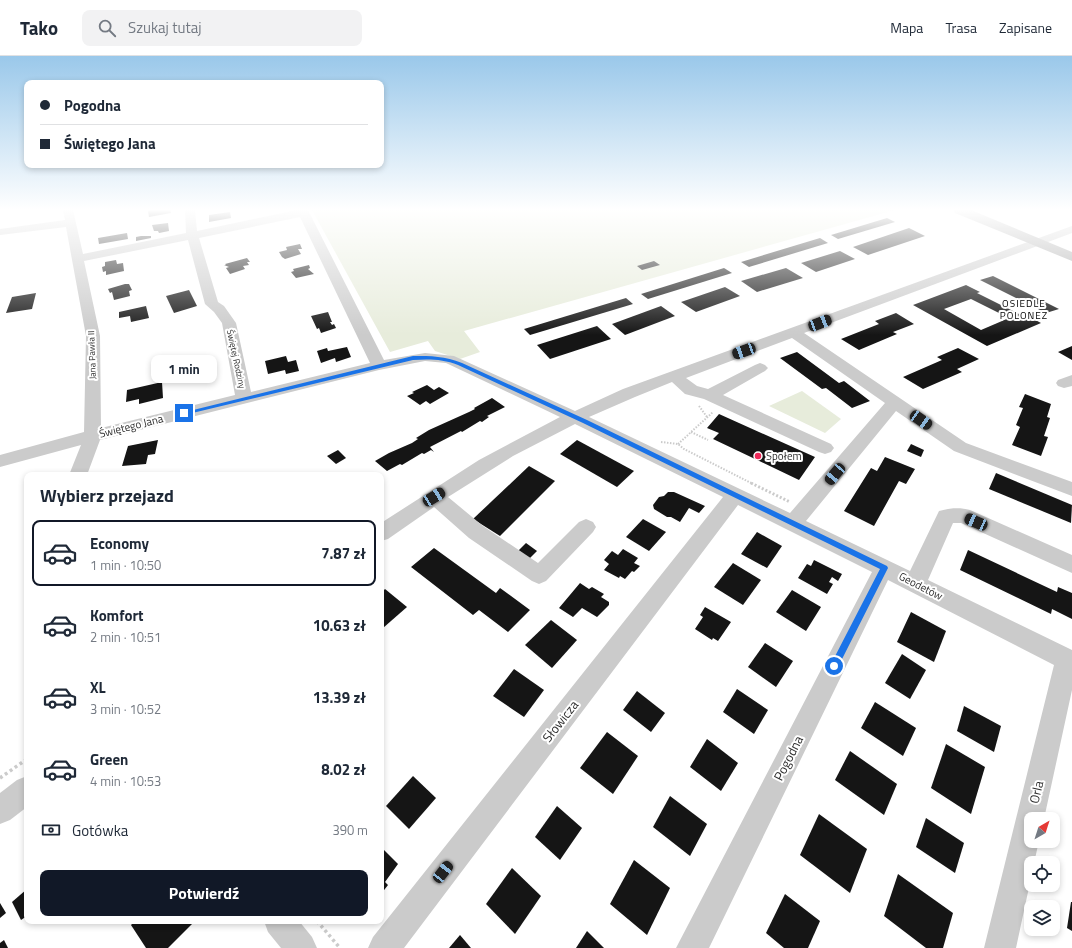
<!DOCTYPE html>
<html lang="pl">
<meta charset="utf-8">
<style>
:root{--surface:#fff;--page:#f2f2f3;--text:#1f2937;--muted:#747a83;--line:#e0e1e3;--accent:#111827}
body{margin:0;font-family:"Titillium Web",sans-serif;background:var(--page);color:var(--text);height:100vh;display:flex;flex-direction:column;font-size:15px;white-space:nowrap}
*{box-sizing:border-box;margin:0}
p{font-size:13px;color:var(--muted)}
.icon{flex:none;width:22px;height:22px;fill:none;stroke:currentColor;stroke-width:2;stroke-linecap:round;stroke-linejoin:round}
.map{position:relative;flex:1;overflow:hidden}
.drawer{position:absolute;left:24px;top:416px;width:360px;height:452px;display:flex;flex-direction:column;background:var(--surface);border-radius:8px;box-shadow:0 2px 6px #0003}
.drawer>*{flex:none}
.banner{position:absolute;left:24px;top:24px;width:360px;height:88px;border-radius:8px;box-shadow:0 2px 6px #0003;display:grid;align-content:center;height:88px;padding:0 16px;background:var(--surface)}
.needle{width:26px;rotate:39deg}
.controls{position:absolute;left:1024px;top:756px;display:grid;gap:8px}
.controls a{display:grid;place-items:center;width:36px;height:36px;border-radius:8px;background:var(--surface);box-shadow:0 2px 6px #0003;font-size:20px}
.end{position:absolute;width:18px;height:18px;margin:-9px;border:5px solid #1a73e8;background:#fff;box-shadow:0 0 0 2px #fff}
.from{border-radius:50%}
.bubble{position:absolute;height:28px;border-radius:8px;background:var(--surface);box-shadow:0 2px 6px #0003;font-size:13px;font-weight:700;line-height:28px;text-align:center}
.car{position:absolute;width:12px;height:24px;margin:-12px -6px;border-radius:5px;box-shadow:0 0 3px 1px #0007;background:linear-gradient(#222 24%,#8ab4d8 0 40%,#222 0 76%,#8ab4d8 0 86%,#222 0)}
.banner b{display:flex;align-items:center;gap:14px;height:38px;font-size:15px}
.banner b+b{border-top:1px solid var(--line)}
.banner i{width:10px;height:10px;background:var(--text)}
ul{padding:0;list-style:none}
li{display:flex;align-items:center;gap:12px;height:66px;margin:0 8px 6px;padding:0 8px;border:2px solid transparent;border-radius:8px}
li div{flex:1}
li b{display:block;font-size:15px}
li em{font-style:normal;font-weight:700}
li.on{border-color:var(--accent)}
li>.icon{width:36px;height:36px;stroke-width:1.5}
h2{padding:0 16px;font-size:18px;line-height:48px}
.pay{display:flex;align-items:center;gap:10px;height:44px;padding:0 16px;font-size:15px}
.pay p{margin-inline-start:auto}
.button{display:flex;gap:8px;margin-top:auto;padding:8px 16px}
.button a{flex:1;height:46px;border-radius:8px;background:var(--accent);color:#fff;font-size:16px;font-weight:700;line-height:46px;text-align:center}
header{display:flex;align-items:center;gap:24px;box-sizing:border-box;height:56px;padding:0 20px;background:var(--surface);border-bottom:1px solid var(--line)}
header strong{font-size:19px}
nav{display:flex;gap:22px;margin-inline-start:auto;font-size:14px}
.search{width:280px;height:36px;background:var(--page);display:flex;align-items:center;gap:10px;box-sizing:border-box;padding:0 14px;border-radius:8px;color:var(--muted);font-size:15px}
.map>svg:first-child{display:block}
.green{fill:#e7ecdb}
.building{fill:#151515;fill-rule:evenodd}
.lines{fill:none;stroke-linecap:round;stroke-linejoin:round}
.path-far2{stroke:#cbcbcb;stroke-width:2;stroke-dasharray:1.5 1.5;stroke-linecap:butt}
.path-far1{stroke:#cbcbcb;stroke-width:3;stroke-dasharray:2 2;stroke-linecap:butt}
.path{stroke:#cbcbcb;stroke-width:3.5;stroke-dasharray:3 3;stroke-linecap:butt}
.minor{fill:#cbcbcb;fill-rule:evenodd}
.major{fill:#a6a6a6;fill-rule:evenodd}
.route{fill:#1a73e8}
.poi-dot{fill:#ed2859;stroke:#fff;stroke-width:1.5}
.labels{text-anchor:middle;stroke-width:4;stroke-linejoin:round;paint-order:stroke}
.far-street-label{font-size:9px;fill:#2e2e2e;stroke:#fff}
.far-neighbourhood-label{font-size:10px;letter-spacing:1px;fill:#000;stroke:#fff}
.street-label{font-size:11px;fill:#2e2e2e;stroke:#fff}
.poi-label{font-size:11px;fill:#2e2e2e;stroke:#fff;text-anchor:start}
.near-street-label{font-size:13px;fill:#2e2e2e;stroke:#fff}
</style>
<header>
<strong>Tako</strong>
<div class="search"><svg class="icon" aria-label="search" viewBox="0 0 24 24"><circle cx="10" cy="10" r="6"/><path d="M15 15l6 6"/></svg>Szukaj tutaj</div>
<nav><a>Mapa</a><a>Trasa</a><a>Zapisane</a></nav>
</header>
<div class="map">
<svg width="1072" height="892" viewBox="0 0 1072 892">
<rect width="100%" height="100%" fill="#fff"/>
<g class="green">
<polygon points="312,154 895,154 464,275 480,296 460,303 435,295 428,285 390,296"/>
<polygon points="802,335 841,363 825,377 769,350"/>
</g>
<g class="building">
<polygon points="151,154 170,154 171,157 149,161 148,155"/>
<polygon points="230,156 231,162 209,166 209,159"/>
<polygon points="887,162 895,166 838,183 831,179"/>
<polygon points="168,167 169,175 159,177 158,175 154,175 152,169"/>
<polygon points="909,172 925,180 868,199 853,191"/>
<polygon points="127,177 128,183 99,188 98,182"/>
<polygon points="141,180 151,180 151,182 136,185 136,181"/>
<polygon points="820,182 828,187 749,211 741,206"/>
<polygon points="300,188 302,193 298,193 301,198 285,203 282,201 279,196 287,194 286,191"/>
<polygon points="840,195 855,203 816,216 801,207"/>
<polygon points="247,202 250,206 247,206 249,209 243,210 245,213 230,218 226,212 229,211 224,209 226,209 225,208"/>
<polygon points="116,204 117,208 123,207 124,215 106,219 106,215 103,216 102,211 105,210 105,206"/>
<polygon points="654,205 660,209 642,214 637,210"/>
<polygon points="309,209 310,212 308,213 314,218 296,222 291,216 294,215 293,213"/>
<polygon points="724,212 732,217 648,243 641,238"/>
<polygon points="786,212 803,222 757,236 741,225"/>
<polygon points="993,220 1059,253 1046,257 980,224"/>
<polygon points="125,228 129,228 132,234 129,235 130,240 114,244 112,236 110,237 108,233"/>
<path d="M966 229 980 236 977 237 1023 260 1026 259 1041 267 987 290 913 249ZM971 243 1009 262 981 274 944 253Z"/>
<polygon points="725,231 740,240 696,256 681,246"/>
<polygon points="189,234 197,250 174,257 166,240"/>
<polygon points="36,237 32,253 6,257 12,241"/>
<polygon points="626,242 633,248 530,279 524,273"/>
<polygon points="146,250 149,262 131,266 130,260 119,262 119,256"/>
<polygon points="661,250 675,260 625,279 612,268"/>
<polygon points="328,256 332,266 330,266 332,269 334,268 336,272 321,277 319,272 317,273 311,260"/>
<polygon points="896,257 914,268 893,276 897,278 859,294 841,283 879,268 875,265"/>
<polygon points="597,270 611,283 550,303 537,289"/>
<polygon points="1072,290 1072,304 1058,296"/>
<polygon points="347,291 351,301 336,306 335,302 321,307 317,295 327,292 328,295"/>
<polygon points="958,292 979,303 957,313 962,316 923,333 903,321 942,304 937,301"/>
<polygon points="797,296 839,327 844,325 870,345 852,352 826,332 822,333 780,302"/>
<polygon points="286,300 288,306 296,304 299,315 286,318 285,314 268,318 265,305"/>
<polygon points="162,326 163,342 139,348 139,343 126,346 127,334"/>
<polygon points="427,329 434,334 439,331 449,337 430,348 426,345 420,349 407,340 414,337 412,336"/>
<polygon points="1025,338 1051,348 1047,361 1050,362 1044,380 1048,381 1041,400 1012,389 1020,371 1016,369 1023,352 1019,351"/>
<polygon points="492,342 505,351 487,360 489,361 482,366 480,365 462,376 461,375 430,391 434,396 431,394 424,398 422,397 402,409 400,408 387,415 375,405 389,397 412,387 418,383 416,382 429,374 469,356 475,353 474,352"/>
<polygon points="719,358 815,401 799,424 713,383 719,377 707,372"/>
<polygon points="158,384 155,398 148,399 146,408 122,410 128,390"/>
<polygon points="577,384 634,415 617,431 560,398"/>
<polygon points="911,388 924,394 921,401 907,395"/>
<polygon points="338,394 346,402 336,408 327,400"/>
<polygon points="885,401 915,413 906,428 899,425 874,470 844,455 871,412 877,415"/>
<polygon points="529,410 555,425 500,480 473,463"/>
<polygon points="996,417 1072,449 1071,467 989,433"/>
<polygon points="668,436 674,436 705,450 699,457 689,452 680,466 671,461 667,461 654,453 653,449 659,441 664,440"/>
<polygon points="643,463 666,476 649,495 626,481"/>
<polygon points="757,476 782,490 767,512 741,498"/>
<polygon points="526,487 537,495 528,504 516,497"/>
<polygon points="434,492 496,537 500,532 530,554 508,576 479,554 473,559 411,511"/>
<polygon points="623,493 638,502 634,507 640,510 634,516 632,515 625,523 620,520 619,522 604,514 609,508 604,504 612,495 618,499"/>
<polygon points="968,494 1057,536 1058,531 1072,537 1072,563 1052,553 1051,558 960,514"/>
<polygon points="814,504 842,518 838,525 832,521 829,526 833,528 827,538 798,522 807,508 811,510"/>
<polygon points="733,507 761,524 743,549 714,531"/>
<polygon points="580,527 589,533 592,531 604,538 601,541 609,546 609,549 597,561 582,552 573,561 559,552"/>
<polygon points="385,533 407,551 383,572 381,571 381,537"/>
<polygon points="792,534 821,551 806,575 776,556"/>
<polygon points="705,551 731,566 718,585 713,582 712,584 695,573 703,561 700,559"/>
<polygon points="911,556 946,575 934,606 897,586"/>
<polygon points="551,564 577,584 552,612 525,589"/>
<polygon points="765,587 793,605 776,631 748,611"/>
<polygon points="902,598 926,614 910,643 885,627"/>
<polygon points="514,613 544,634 524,661 493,640"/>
<polygon points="737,633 768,654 754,678 723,656"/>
<polygon points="637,635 665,657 651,676 623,654"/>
<polygon points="875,646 916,672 903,700 861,672"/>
<polygon points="964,650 1001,670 994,696 957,675"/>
<polygon points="607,676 638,700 613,738 580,712"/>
<polygon points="707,683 738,707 721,735 690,711"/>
<polygon points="946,688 985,711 971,758 931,732"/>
<polygon points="850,695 897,728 884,759 835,724"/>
<polygon points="413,720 436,742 409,773 386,750"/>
<polygon points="670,740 707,768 690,800 653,771"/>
<polygon points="557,750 582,772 560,804 535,781"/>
<polygon points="819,758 867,793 850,837 800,799"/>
<polygon points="926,762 964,787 955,817 916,791"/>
<polygon points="381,791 398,808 385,826 388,829 381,838"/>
<polygon points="634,804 670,832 647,879 610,848"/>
<polygon points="512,812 541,840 515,878 486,848"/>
<polygon points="898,818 953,857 943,892 926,892 884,860"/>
<polygon points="27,833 27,860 21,864 12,846"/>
<polygon points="785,838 820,865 808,892 784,892 766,877"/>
<polygon points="1071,846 1072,846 1072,875 1067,872"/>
<polygon points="0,847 6,857 0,862"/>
<polygon points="135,865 195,865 168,892 146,892 131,869"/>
<polygon points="587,875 604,892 576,892"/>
<polygon points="460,879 471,892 449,892"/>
<polygon points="4,884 8,892 0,892 0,887"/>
</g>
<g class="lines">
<g class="path-far2">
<polyline points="699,350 707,361"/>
<polyline points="691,376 708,384"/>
<polyline points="661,386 678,388 684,393 753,428"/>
<polyline points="678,388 713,356"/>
</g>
<polyline class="path-far1" points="751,427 790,446"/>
<g class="path">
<polyline points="0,722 27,703"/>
<polyline points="317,865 340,892"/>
</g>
<g class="minor">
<path d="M63 154H73L83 198 186 177 185 154H195L197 175 297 154H308L384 304 425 297 454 300 575 355 623 333 1072 170V177L804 277 966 387 1072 426V440L954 395 896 355 806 465 910 515 939 455C949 452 960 451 970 454L1072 499V517L961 467H953L928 524 1072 594V634L1044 763H1031V785H1039L1034 807H1031V822L1016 892H984L1054 609 888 524 709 892H676L872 516 738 449 404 892H368L373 881 723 441 575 368 513 400 448 441 483 470 538 507 579 466 586 463 593 466 596 471 593 476 546 525 539 528 532 525 469 482 434 451 388 483 381 485V467L479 404 560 361 446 307 425 305 379 314 100 384 87 419H69L81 389 0 411V399L84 376 86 280 66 171 0 179V173L65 164ZM300 161 370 307 251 336 236 267 224 250 218 246 199 182ZM188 184 205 248 214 256 222 267 235 339 101 372 100 280 84 205ZM792 282 885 347 790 457 589 361 635 341 672 326 685 338 704 343 819 396 825 398 831 396 834 392 831 388 723 339 765 315 768 312 765 309 760 307 755 309 708 333 697 330 686 322Z"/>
<polygon points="1072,319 1072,330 1064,332 1058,330 1056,327 1058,324"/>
<polygon points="27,720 27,751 10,764 0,768 0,737 17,724"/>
<polygon points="264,865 299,865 312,881 317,892 281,892 268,876"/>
</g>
<polygon class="major" points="953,154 971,154 1072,196 1072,205 955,157"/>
</g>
<linearGradient id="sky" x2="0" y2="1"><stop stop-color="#9ac8ea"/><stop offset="0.55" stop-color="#fff"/><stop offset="1" stop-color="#fff" stop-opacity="0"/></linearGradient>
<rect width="1072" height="279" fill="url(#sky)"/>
<path class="route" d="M413 300C431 300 445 300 462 307L587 364 887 510 888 512 837 613H831L830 610 880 513 583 367 458 309C443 303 429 303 413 304L184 359 181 357Z"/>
<circle class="poi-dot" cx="758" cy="400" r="4"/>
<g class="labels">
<g class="far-street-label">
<text transform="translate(92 299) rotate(-92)" y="3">Jana Pawła II</text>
<text transform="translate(236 303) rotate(78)" y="3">Świętej Rodziny</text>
</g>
<g class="far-neighbourhood-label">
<text x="1024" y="251">OSIEDLE<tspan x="1024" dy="12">POLONEZ</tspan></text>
</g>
<g class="street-label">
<text transform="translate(131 370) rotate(-14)" y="4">Świętego Jana</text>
<text transform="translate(921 530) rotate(27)" y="4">Geodetów</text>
</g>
<g class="poi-label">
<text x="766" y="404">Społem</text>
</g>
<g class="near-street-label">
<text transform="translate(560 665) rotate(-52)" y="5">Słowicza</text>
<text transform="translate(788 702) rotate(-63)" y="5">Pogodna</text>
<text transform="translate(1036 736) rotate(-77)" y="5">Orla</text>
</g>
</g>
</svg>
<div class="controls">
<a><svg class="needle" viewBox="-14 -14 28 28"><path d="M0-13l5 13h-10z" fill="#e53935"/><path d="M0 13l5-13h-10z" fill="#747a83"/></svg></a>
<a><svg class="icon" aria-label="locate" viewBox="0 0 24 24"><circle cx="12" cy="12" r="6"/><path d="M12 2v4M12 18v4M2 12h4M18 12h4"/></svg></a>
<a><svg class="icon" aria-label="layers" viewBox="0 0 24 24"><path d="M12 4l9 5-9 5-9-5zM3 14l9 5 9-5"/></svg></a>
</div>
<i class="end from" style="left:834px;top:610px"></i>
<i class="end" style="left:184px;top:357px"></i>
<div class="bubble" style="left:151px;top:299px;width:66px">1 min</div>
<i class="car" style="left:820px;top:267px;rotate:69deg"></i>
<i class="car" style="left:744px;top:295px;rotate:250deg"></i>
<i class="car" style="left:921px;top:364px;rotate:124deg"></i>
<i class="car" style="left:835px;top:418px;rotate:220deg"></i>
<i class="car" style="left:434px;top:441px;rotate:58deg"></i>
<i class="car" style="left:976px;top:466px;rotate:294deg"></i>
<i class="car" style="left:443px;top:816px;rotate:38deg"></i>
<div class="banner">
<b><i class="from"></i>Pogodna</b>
<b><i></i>Świętego Jana</b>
</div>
<section class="drawer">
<h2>Wybierz przejazd</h2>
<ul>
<li class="on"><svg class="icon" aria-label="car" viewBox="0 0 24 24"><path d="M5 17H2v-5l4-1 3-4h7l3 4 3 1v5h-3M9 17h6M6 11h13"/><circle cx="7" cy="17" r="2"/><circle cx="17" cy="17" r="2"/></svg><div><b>Economy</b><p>1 min · 10:50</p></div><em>7.87 zł</em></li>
<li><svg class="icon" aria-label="car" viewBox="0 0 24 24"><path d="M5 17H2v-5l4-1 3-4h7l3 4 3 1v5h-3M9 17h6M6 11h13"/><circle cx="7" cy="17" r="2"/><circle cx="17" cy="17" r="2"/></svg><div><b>Komfort</b><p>2 min · 10:51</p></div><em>10.63 zł</em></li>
<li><svg class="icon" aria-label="car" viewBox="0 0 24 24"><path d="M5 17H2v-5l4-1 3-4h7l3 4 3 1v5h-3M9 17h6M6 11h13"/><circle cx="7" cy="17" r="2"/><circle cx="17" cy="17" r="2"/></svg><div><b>XL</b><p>3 min · 10:52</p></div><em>13.39 zł</em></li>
<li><svg class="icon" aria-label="car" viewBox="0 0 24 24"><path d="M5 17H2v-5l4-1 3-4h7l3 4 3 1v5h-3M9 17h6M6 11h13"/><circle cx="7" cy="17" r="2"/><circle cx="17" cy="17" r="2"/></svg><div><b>Green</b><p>4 min · 10:53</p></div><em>8.02 zł</em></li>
</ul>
<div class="pay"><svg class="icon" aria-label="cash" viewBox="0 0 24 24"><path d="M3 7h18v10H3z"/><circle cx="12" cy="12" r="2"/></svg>Gotówka<p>390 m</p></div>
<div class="button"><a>Potwierdź</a></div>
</section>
</div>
